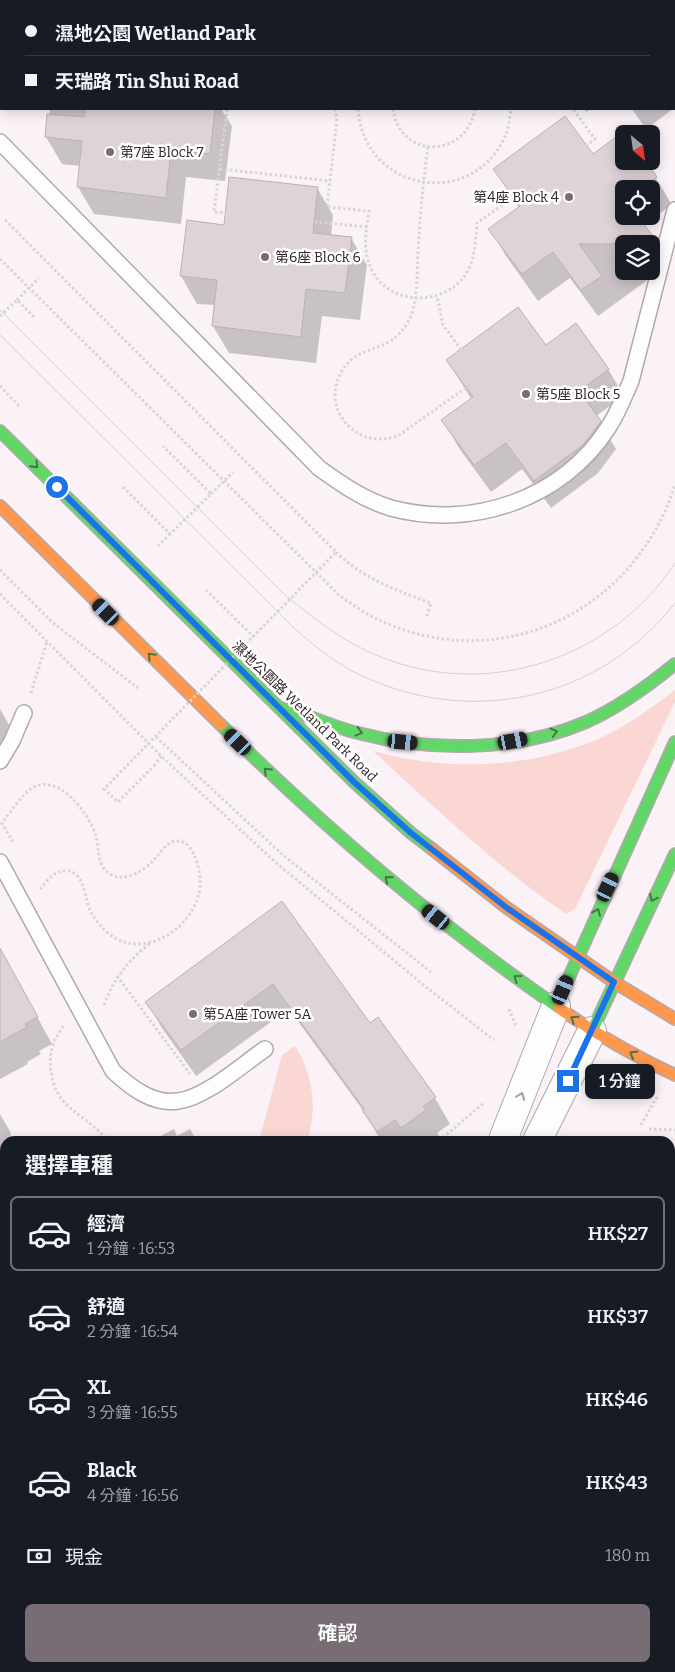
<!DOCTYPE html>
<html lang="zh-TW">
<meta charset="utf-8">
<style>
:root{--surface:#171b24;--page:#20242c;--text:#f1f3f6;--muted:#9ea1a6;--line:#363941;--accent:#786d74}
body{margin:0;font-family:Bitter,"Noto Sans TC",serif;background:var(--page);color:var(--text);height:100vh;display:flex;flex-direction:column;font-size:19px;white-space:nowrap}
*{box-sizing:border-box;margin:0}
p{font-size:16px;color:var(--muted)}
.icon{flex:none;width:28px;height:28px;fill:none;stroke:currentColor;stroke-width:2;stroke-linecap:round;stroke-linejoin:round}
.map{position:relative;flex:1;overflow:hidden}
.sheet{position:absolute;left:0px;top:1136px;width:675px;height:536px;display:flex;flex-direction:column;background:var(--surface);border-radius:15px 15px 0 0;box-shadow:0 2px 12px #0003}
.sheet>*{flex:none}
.hud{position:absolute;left:0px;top:0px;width:675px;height:110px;box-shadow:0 2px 12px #0003;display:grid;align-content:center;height:110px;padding:0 25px;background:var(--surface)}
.needle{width:32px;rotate:151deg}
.buttons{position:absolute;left:615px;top:125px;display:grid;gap:10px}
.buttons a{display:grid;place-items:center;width:45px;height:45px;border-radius:8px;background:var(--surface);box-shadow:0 2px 12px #0003;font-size:25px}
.end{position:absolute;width:22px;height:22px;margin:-11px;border:6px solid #1a73e8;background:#fff;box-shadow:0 0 0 2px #fff}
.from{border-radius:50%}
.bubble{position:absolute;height:35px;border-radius:8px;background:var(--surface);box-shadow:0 2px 12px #0003;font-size:16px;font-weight:600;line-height:35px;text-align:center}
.car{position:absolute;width:15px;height:30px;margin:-15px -8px;border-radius:6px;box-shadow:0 0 4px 1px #0007;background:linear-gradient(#222 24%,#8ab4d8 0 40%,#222 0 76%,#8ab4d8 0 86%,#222 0)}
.hud b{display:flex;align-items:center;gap:18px;height:48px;font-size:19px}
.hud b+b{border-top:1px solid var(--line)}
.hud i{width:12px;height:12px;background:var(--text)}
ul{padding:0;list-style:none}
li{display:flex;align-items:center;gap:15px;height:75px;margin:0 10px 8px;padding:0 15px;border:2px solid transparent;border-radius:8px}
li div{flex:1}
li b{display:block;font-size:19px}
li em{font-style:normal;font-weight:600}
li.on{border-color:var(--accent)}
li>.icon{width:45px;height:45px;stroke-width:1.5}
h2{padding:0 25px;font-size:22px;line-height:60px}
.pay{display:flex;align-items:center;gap:12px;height:55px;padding:0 25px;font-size:19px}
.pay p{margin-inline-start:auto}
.button{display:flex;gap:10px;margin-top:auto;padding:10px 25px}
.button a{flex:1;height:58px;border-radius:8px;background:var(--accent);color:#fff;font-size:20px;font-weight:600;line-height:58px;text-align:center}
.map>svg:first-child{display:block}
.green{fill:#fbd7d4}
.water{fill:#e3d9f9}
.shadow{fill:#0003;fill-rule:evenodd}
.building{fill:#ded3d7;stroke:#bcb2b6}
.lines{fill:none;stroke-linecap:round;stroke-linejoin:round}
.lane-casing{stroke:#b2a9ae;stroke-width:18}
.street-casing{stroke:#b2a9ae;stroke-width:30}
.fast-casing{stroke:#b2a9ae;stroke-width:14}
.slow-casing{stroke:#b2a9ae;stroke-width:14}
.path{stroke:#d7d5d6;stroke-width:3;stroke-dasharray:2.5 2.5;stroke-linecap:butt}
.lane{stroke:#fefdfe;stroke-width:15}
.street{stroke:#fefdfe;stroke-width:28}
.fast{stroke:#63d668;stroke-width:11}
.slow{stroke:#ff974d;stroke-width:11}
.tram{stroke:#d4d2d3;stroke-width:1}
.path-bridge{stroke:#d7d5d6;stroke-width:3;stroke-dasharray:2.5 2.5;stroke-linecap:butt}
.oneway{stroke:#487548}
.oneway2{stroke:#a29ca0}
.route{stroke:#1a73e8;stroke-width:6}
.poi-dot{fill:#786d74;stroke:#fff;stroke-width:2}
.labels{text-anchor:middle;stroke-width:5;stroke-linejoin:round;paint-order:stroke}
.poi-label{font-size:14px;fill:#32252d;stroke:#fff;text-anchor:start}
.street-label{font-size:14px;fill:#32252d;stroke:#fff}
</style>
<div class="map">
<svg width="675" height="1672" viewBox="0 0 675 1672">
<rect width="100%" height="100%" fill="#faf2f7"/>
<g class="green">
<path d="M675 690V702L575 909 566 914C497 867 435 808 373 751 444 771 521 769 591 742 621 730 649 710 675 690Z"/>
<path d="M295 1046C313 1075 318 1109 307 1141H259L282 1055Z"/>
</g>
<g class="water">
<polygon points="5,1187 5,1408 0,1408 0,1195"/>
<polygon points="0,1420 5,1420 5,1454 0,1463"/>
</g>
<g class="shadow">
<polygon points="0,0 92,0 1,1 1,78"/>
<polygon points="554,0 675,0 675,107 674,108 674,1"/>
<polygon points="50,109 221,109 232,126 225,181 186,177 181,224 94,214 78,187 81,166 62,164 46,137"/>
<polygon points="584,109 591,109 586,112"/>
<polygon points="632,109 673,109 646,129"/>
<path d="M623 134 624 161H644L656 178 672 205 643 225 668 265 598 316 570 278 538 301 506 256 490 229 519 208 494 169 593 156ZM624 189H651V216H624ZM624 244H651V271H624Z"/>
<polygon points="317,188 333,215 331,236 351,238 367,265 360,320 322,316 316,363 229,353 213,326 216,305 197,304 181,276 188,222 225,226"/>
<polygon points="545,347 608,369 624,396 596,416 616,449 598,473 551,508 522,469 491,492 459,448 443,420 472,400 447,360"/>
<polygon points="0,709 16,737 0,748"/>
<polygon points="282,903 370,1024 435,1098 450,1124 437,1133 440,1137 434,1141 381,1141 365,1113 289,1009 196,1076 162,1028 147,1002"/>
<polygon points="0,949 52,1044 39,1051 41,1054 27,1062 28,1064 0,1079"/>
<polygon points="0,1114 11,1133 10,1134 14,1141 5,1141 5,1166 0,1169"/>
<polygon points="174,1129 177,1136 190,1129 197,1141 151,1141"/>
<polygon points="670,1176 675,1178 675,1302 670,1312"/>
<polygon points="670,1471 675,1478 675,1532 670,1539"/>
<polygon points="675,1600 675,1672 550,1672 558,1668 670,1668 670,1603"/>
<polygon points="21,1668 145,1668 137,1672 23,1672"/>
</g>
<g class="building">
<polygon points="86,109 215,109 210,154 171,150 166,198 77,187 82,141 45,137 47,114 84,117"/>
<polygon points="565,116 593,154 623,132 624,161 645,161 657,177 641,189 624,189 624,216 638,216 657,242 657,244 579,244 602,276 581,290 553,252 522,274 488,229 520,206 493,169"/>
<polygon points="229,177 318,187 313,233 352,237 345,293 306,289 301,337 212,326 217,280 180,276 187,220 224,225"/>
<polygon points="518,307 546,345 576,323 609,369 579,391 601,421 600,423 583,445 534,481 506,443 474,465 441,420 473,397 446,360"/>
<polygon points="282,901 370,1023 378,1017 436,1097 423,1107 426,1110 401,1128 395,1120 377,1132 362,1110 364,1109 273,984 181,1050 145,1002"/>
<polygon points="0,948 38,1017 25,1024 27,1027 0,1042"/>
</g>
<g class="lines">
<g class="lane-casing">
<g id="lane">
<path d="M0 142 319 468C341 484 364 500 391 508 472 530 562 499 608 428 618 413 624 397 631 381L675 210"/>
<polyline points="0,761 12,741 24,713"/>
<path d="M0 862 113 1071C130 1087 153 1105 178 1101 205 1098 242 1065 265 1049"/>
<polyline points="670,1551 675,1548"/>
<polyline points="280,1668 280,1672"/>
<polyline points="173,1672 182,1668"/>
<polyline points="430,1672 441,1668"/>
</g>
</g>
<g class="street-casing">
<g id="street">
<polyline points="505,1141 504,1137 556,1006"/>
<polyline points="537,1141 592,1031"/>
</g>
</g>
<g class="fast-casing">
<g id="fast">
<polyline points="0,431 354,782 411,833 432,849"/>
<path d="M286 708C310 716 333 727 358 733 430 752 517 752 586 722 618 708 648 686 675 664"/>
<path d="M221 725C325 829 438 924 559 1008"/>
<polyline points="556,1006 675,742"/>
<polyline points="592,1031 675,854"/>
</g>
</g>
<g class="slow-casing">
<g id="slow">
<polyline points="0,506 221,725"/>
<polyline points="432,849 507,908 614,982 675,1019"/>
<path d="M559 1008C596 1034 634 1056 675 1075"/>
</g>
</g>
<g class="path">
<polyline points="87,1 87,0"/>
<polyline points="200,1 200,0"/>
<polyline points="211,1 212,0"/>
<polyline points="457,1 457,0"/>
<polyline points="485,1 485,0"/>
<polyline points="571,1 573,0"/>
<polyline points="227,109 214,212 367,227"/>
<path d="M335 109 337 118 327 207 369 211C366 230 362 250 371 268 389 310 455 307 471 264 475 251 476 236 477 223L595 139 573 109"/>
<path d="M358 109C365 197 482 210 508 128 509 122 510 115 511 109"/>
<path d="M393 109C400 160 466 159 475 109"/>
<path d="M428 147C423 182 420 217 418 252 417 271 418 291 413 309 410 321 402 333 392 340 382 347 369 349 358 355 341 365 332 385 336 404 339 416 347 427 358 433 370 441 384 440 398 436L481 377 443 325 437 296"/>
<polyline points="220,169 330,181"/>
<path d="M0 259 339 595C354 606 370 617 388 624 509 674 636 607 675 485"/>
<polyline points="17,300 39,278"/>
<polyline points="0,316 17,300 34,317"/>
<polyline points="0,386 20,407"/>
<polyline points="123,487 170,534 211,494 163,446"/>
<polyline points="211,494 233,472"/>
<polyline points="158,546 170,534"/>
<path d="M336 552C362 578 397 591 431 603L427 616"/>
<polyline points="0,570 53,623 138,688"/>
<polyline points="206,590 254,637"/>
<polyline points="0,594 161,756 274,861 426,987 494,1040"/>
<polyline points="31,693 47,641"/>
<polyline points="156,737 284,856 431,972"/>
<polyline points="154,766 161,756"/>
<path d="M13 842 2 823C11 812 20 796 32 788 59 772 89 814 96 836 100 850 96 865 110 874 124 883 143 871 153 861 159 855 164 845 172 842 191 835 199 864 200 878 204 921 147 964 109 934 102 928 96 921 92 914 85 902 86 881 74 873 59 865 48 879 40 889"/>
<polyline points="117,976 190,1074"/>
<path d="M104 1005C114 978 129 959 152 942"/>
<polyline points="509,1009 516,1026"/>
<path d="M63 1026C61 1030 58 1035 55 1039 46 1060 50 1089 67 1105 81 1118 96 1126 108 1141"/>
<polyline points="641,1125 657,1097"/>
<polyline points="649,1129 675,1130"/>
<polyline points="439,1141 485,1102"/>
<polyline points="670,1508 675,1505"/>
<polyline points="670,1578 675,1575"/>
<polyline points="117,1672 125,1668"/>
<polyline points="486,1672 496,1668"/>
</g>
<use href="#lane" class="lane"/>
<use href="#street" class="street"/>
<use href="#fast" class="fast"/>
<use href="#slow" class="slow"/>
<g class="tram">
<path d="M0 310 283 593C313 618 344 643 381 657 488 700 612 659 675 563"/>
<path d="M0 335 294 628C313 645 333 661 356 673 467 728 598 702 675 603"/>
</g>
<polyline class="path-bridge" points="5,220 336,552 104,789 118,802 154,766"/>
</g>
<defs><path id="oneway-chevron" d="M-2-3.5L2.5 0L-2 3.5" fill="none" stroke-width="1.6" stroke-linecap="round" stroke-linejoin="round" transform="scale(1.25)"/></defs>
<g class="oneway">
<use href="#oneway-chevron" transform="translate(35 465) rotate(45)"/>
<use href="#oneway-chevron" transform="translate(151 656) rotate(-135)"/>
<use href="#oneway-chevron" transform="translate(359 732) rotate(15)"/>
<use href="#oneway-chevron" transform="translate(554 732) rotate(-17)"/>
<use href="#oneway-chevron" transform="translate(267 771) rotate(-136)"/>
<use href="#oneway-chevron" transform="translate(388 879) rotate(-141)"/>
<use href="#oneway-chevron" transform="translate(653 898) rotate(116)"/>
<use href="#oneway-chevron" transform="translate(597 912) rotate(-66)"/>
<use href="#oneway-chevron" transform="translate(517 978) rotate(-144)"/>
<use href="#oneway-chevron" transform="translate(574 1019) rotate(-146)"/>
<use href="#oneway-chevron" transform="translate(633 1054) rotate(-150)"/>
</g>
<use class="oneway2" href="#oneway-chevron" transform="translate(521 1096) rotate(-69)"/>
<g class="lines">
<polyline class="route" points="57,487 354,782 411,833 507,908 614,982 568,1081"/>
</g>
<g class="poi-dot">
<circle cx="110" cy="152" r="5"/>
<circle cx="569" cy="197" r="5"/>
<circle cx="265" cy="257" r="5"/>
<circle cx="526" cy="394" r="5"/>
<circle cx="193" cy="1014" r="5"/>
</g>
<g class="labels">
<g class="poi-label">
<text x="120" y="157">第7座 Block 7</text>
<text x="559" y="202" text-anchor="end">第4座 Block 4</text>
<text x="275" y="262">第6座 Block 6</text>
<text x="536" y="399">第5座 Block 5</text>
<text x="203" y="1019">第5A座 Tower 5A</text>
</g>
<g class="street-label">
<text transform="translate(305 711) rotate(44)" y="5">濕地公園路 Wetland Park Road</text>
</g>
</g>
</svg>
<div class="buttons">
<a><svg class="needle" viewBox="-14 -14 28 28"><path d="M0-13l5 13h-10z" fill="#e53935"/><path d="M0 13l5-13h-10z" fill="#9ea1a6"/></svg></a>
<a><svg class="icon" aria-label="locate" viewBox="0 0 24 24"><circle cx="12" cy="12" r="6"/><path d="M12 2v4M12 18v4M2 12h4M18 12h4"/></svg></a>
<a><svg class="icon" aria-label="layers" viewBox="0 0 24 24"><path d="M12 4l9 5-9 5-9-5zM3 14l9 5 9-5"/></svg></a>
</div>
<i class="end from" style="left:57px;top:487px"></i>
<i class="end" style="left:568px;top:1081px"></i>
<div class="bubble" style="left:585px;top:1064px;width:70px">1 分鐘</div>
<i class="car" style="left:106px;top:612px;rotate:315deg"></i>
<i class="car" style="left:513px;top:741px;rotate:79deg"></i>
<i class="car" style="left:238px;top:742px;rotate:314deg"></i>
<i class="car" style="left:403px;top:742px;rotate:95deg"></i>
<i class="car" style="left:608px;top:887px;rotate:25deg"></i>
<i class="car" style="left:436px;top:917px;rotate:309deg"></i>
<i class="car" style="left:563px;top:990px;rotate:23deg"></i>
<div class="hud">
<b><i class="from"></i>濕地公園 Wetland Park</b>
<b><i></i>天瑞路 Tin Shui Road</b>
</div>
<section class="sheet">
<h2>選擇車種</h2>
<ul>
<li class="on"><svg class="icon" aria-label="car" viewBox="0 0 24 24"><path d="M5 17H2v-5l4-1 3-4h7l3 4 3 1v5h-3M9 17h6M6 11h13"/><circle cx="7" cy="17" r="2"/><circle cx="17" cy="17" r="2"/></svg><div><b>經濟</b><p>1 分鐘 · 16:53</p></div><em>HK$27</em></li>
<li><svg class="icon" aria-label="car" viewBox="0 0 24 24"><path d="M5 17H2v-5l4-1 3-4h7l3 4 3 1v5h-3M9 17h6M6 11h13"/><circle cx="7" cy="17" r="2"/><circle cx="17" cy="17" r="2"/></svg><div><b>舒適</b><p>2 分鐘 · 16:54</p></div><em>HK$37</em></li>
<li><svg class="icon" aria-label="car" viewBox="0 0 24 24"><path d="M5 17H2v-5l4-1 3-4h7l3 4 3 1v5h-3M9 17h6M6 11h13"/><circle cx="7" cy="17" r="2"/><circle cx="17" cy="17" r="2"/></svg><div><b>XL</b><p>3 分鐘 · 16:55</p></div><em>HK$46</em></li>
<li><svg class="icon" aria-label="car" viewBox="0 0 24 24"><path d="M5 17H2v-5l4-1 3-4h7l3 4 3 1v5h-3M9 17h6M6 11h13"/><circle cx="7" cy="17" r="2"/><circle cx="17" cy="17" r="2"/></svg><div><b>Black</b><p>4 分鐘 · 16:56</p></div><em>HK$43</em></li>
</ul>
<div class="pay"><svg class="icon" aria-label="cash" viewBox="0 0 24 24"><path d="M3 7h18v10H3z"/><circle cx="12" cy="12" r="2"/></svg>現金<p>180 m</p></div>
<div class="button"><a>確認</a></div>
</section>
</div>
